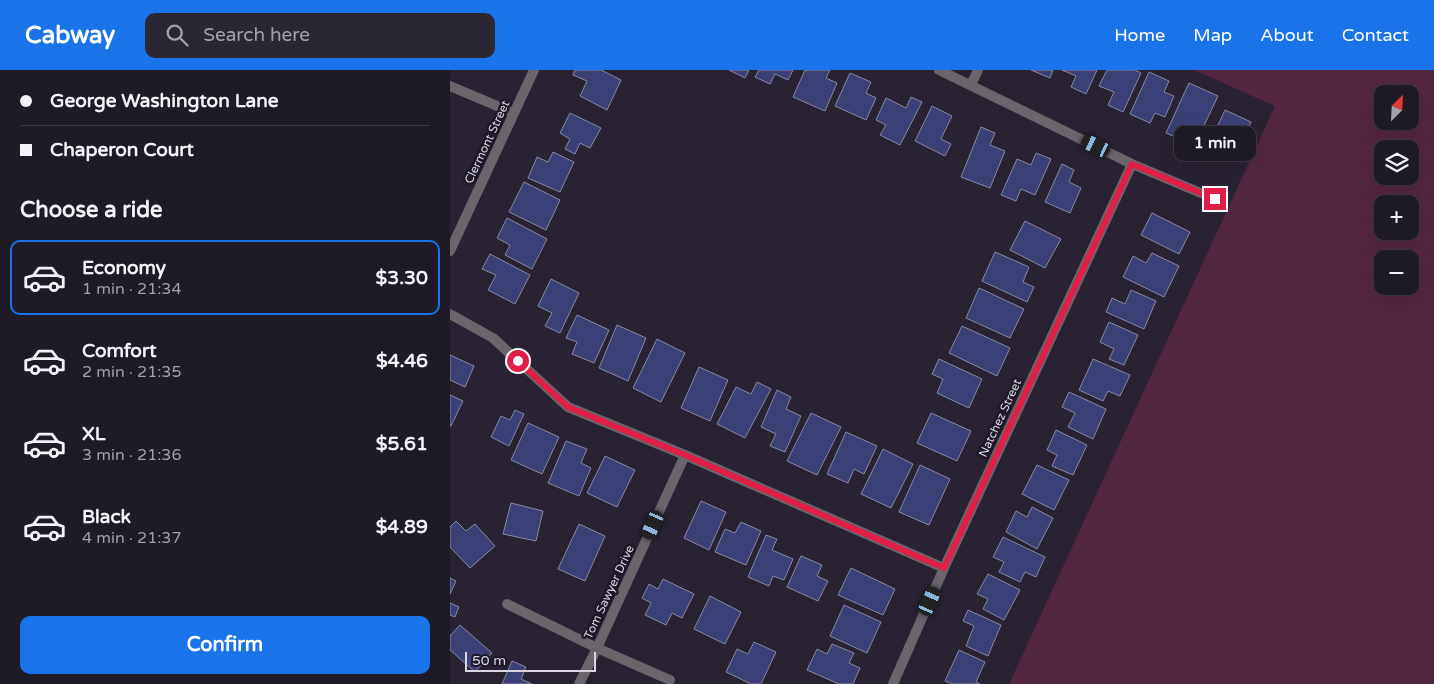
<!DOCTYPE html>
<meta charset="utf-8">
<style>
:root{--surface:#1e1a26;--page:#2b2732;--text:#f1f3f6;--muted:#a1a1a7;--line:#3c3843;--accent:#1a73e8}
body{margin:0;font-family:"Varela Round",sans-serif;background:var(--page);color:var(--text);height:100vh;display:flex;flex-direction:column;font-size:19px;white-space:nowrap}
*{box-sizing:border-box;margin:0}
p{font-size:16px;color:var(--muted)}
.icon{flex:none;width:28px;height:28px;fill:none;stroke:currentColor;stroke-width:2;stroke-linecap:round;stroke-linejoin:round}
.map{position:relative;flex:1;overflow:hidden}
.panel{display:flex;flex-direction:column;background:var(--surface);width:450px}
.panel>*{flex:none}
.guide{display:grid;align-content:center;height:110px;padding:0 20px;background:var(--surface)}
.needle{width:32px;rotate:24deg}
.buttons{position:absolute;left:924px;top:15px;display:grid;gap:10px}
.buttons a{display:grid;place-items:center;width:45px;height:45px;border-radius:10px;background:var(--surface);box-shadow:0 5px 20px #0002,0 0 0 1px var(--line);font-size:25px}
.scale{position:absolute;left:15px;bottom:12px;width:131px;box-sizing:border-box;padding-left:5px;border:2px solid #d9d6e1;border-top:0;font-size:14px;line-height:18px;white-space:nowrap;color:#d9d6e1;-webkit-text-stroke:4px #1e1928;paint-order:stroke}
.end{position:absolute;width:22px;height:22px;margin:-11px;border:6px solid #e11d48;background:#fff;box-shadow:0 0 0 2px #fff}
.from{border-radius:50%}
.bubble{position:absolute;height:35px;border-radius:10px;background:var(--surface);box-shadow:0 5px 20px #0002,0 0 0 1px var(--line);font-size:16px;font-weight:700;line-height:35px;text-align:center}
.car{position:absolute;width:15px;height:30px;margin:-15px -8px;border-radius:6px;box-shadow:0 0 4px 1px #0007;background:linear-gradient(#222 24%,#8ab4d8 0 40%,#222 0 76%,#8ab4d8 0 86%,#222 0)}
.guide b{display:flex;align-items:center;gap:18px;height:48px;font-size:19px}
.guide b+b{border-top:1px solid var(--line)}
.guide i{width:12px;height:12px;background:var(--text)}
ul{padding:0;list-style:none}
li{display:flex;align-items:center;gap:15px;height:75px;margin:0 10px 8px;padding:0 10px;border:2px solid transparent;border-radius:10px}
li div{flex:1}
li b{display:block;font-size:19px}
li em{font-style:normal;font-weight:700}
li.current{border-color:var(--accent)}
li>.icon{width:45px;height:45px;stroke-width:1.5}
h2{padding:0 20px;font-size:22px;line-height:60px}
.action{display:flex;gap:10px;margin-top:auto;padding:10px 20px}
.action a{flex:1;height:58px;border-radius:10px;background:var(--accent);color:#fff;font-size:20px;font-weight:700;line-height:58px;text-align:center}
header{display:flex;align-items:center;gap:30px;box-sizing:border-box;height:70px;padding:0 25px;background:var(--accent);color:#fff}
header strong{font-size:24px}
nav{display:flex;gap:28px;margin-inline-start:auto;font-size:18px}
.search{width:350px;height:45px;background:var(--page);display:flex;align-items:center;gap:12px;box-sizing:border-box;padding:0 18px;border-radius:10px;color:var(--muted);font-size:19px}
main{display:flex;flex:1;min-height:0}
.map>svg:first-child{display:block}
.green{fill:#52263f;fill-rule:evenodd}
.building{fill:#3b4077;stroke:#888b9f}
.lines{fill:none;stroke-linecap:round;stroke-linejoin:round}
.street{stroke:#6a646b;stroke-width:10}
.route{stroke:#e11d48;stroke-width:6}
.labels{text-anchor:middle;stroke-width:5;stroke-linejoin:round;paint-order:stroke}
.street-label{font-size:12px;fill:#d9d6e1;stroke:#1e1928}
</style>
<header>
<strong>Cabway</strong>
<div class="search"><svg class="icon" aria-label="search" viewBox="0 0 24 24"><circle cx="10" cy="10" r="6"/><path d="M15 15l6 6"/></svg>Search here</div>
<nav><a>Home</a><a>Map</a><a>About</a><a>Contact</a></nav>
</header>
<main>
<section class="panel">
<div class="guide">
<b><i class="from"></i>George Washington Lane</b>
<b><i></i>Chaperon Court</b>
</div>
<h2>Choose a ride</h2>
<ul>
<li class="current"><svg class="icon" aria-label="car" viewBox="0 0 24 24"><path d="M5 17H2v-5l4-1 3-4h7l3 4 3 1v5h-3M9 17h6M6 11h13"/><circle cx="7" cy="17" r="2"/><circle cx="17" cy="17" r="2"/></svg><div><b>Economy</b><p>1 min · 21:34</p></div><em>$3.30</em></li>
<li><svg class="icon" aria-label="car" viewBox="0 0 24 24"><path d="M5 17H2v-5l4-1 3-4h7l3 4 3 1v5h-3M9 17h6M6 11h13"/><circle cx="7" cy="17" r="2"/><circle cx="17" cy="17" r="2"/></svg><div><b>Comfort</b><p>2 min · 21:35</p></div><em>$4.46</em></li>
<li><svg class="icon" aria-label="car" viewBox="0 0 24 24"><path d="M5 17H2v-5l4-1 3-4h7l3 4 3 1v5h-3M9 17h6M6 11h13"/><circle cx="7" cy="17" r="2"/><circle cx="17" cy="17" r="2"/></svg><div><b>XL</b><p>3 min · 21:36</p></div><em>$5.61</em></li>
<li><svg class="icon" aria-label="car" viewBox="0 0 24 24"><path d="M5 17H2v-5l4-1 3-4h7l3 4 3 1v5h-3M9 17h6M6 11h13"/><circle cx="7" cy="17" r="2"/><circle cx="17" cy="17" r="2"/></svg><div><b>Black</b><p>4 min · 21:37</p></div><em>$4.89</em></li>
</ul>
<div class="action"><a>Confirm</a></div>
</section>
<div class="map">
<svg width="984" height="614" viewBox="0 0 984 614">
<rect width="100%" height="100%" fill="#282232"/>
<path class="green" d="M744 0H984V614H559L825 36ZM932 24H960V51H932ZM932 79H960V106H932ZM932 134H960V161H932ZM932 189H960V216H932Z"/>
<g class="building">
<polygon points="125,0 151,0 171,10 157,40 130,26 137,11 123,5"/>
<polygon points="279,0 299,0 295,8"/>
<polygon points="309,0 343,0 338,10 325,4 320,14 305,7"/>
<polygon points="355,0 380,0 376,8 387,13 375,41 343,27"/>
<polygon points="581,0 603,0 600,8"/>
<polygon points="612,0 647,0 636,24 621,17 626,6"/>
<polygon points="657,0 685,0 691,3 673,42 658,35 664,22 649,16"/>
<polygon points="699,2 719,11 714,22 724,26 715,47 705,43 700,53 680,44"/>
<polygon points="400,3 421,12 416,23 426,28 416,50 385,36"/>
<polygon points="739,13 768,26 750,64 736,57 730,69 716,63"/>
<polygon points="461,27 472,32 450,75 430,65 436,55 426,50 436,28 456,38"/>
<polygon points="482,36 502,46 491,69 501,74 495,86 465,71"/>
<polygon points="775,40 801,52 789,78 776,72 770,85 757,79"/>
<polygon points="120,43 151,58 140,78 130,73 125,84 115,79 120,69 110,63"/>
<polygon points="531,57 545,63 540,75 555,81 540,118 511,107"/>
<polygon points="103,82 124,92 110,122 78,108 87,87 98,92"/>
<polygon points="586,83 601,89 585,125 571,119 566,131 551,125 567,89 581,95"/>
<polygon points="612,94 624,100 619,112 631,118 620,143 595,132"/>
<polygon points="74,112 110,130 96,160 59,142"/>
<polygon points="702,143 740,162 729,184 691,165"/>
<polygon points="57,148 97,169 82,199 55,185 60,175 47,168"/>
<polygon points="575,151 611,169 595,198 560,180"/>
<polygon points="545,182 579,197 573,212 584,217 577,232 532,211"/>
<polygon points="702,183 729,196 714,227 673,207 683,186 696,193"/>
<polygon points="40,184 80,205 65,234 38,220 46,205 32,199"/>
<polygon points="101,209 129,223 110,263 95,256 102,243 88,236"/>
<polygon points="529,218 574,239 560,268 516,248"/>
<polygon points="681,220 706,231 694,259 656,242 662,228 675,234"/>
<polygon points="127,245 159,260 144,293 122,284 127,272 116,268"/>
<polygon points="659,252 688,265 674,295 659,289 664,279 650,272"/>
<polygon points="167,255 196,268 178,311 149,298"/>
<polygon points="512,256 560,278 547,306 499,283"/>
<polygon points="207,269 235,283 211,332 183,318"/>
<polygon points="0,285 24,296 15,317 0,310"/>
<polygon points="489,289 532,309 519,338 487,323 493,309 482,304"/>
<polygon points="643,289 680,305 670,326 658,321 653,331 629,320"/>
<polygon points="249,297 278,310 260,351 231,338"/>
<polygon points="307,312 321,319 295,368 267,354 286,317 301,324"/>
<polygon points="327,320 341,327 336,339 351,346 335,382 320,376 326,364 311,357"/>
<polygon points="619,322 656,339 643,369 618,357 625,343 612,337"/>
<polygon points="0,325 13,331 1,356 0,356"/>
<polygon points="65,340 74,344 59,376 41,367 51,346 60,350"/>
<polygon points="361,343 391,357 367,405 337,391"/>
<polygon points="481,343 521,361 507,391 467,373"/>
<polygon points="78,353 109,367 92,404 61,390"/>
<polygon points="606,360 637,375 623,405 602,396 607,385 597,380"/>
<polygon points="396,362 427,376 414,404 404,399 398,413 377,404"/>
<polygon points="116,371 137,379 131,393 141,398 129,426 98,413"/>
<polygon points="433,379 463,394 441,438 411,424"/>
<polygon points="155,386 185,400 167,437 137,423"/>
<polygon points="470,395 500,409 479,455 449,442"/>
<polygon points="587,395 619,410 604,440 572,424"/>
<polygon points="251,431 276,442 259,480 234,468"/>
<polygon points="61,433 93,441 86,471 53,464"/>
<polygon points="582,437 603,448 587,479 556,462 566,441 577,447"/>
<polygon points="6,451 16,461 25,454 45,476 20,498 0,477 0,457"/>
<polygon points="291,452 311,461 296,495 265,482 275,459 285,463"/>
<polygon points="129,454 155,466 135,511 108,499"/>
<polygon points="316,465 327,469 322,480 343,489 334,510 323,506 319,516 298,507"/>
<polygon points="553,467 595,487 586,507 575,502 570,512 549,502 554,492 543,487"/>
<polygon points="351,486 372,495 367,506 378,511 368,531 337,517"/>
<polygon points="401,498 445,519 433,545 388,525"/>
<polygon points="538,504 570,520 554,550 533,539 538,529 527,524"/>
<polygon points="0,508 6,511 0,524"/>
<polygon points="213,509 244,524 232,548 222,543 216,555 195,545 201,533 192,528 199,514 208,519"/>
<polygon points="260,526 291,542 275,574 244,559"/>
<polygon points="0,533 9,537 5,547 0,545"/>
<polygon points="394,535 431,552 417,583 380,566"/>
<polygon points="518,540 551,555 538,586 516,576 524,556 513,551"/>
<polygon points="10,555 42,583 25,602 0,580 0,566"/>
<polygon points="304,572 326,582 311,614 301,614 276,602 287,579 298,584"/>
<polygon points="382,574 404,583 399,593 410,598 403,614 389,614 357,600 367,579 377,584"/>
<polygon points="509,580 535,592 526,612 530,614 503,614 495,611"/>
<polygon points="62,591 76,597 71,609 82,614 52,614"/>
</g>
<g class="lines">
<g class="street">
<polyline points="489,0 682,94 765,129"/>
<polyline points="521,15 528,0"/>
<polyline points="0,16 64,43"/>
<polyline points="0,181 84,0"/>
<polyline points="0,244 43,268 118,337 235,385 494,498"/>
<polyline points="57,534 147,578 220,610"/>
<polyline points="129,614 147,578 235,385"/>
<polyline points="443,614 494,498 682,94"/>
</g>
</g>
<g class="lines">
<polyline class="route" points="68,291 118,337 235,385 494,498 682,94 765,129"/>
</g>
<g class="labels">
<g class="street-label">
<text transform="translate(37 72) rotate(-65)" y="4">Clermont Street</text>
<text transform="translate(550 348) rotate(-65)" y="4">Natchez Street</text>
<text transform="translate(159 522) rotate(-65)" y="4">Tom Sawyer Drive</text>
</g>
</g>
</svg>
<div class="buttons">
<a><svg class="needle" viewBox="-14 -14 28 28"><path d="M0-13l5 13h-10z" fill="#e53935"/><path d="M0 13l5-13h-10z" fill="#a1a1a7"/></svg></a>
<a><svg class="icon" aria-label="layers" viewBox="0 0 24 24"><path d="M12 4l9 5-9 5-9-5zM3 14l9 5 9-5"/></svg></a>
<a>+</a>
<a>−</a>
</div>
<div class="scale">50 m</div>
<i class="end from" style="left:68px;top:291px"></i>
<i class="end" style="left:765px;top:129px"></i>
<div class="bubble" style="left:724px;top:56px;width:82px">1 min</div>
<i class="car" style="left:646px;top:76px;rotate:296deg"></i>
<i class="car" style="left:203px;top:455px;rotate:204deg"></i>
<i class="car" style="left:480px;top:531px;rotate:24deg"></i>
</div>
</main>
